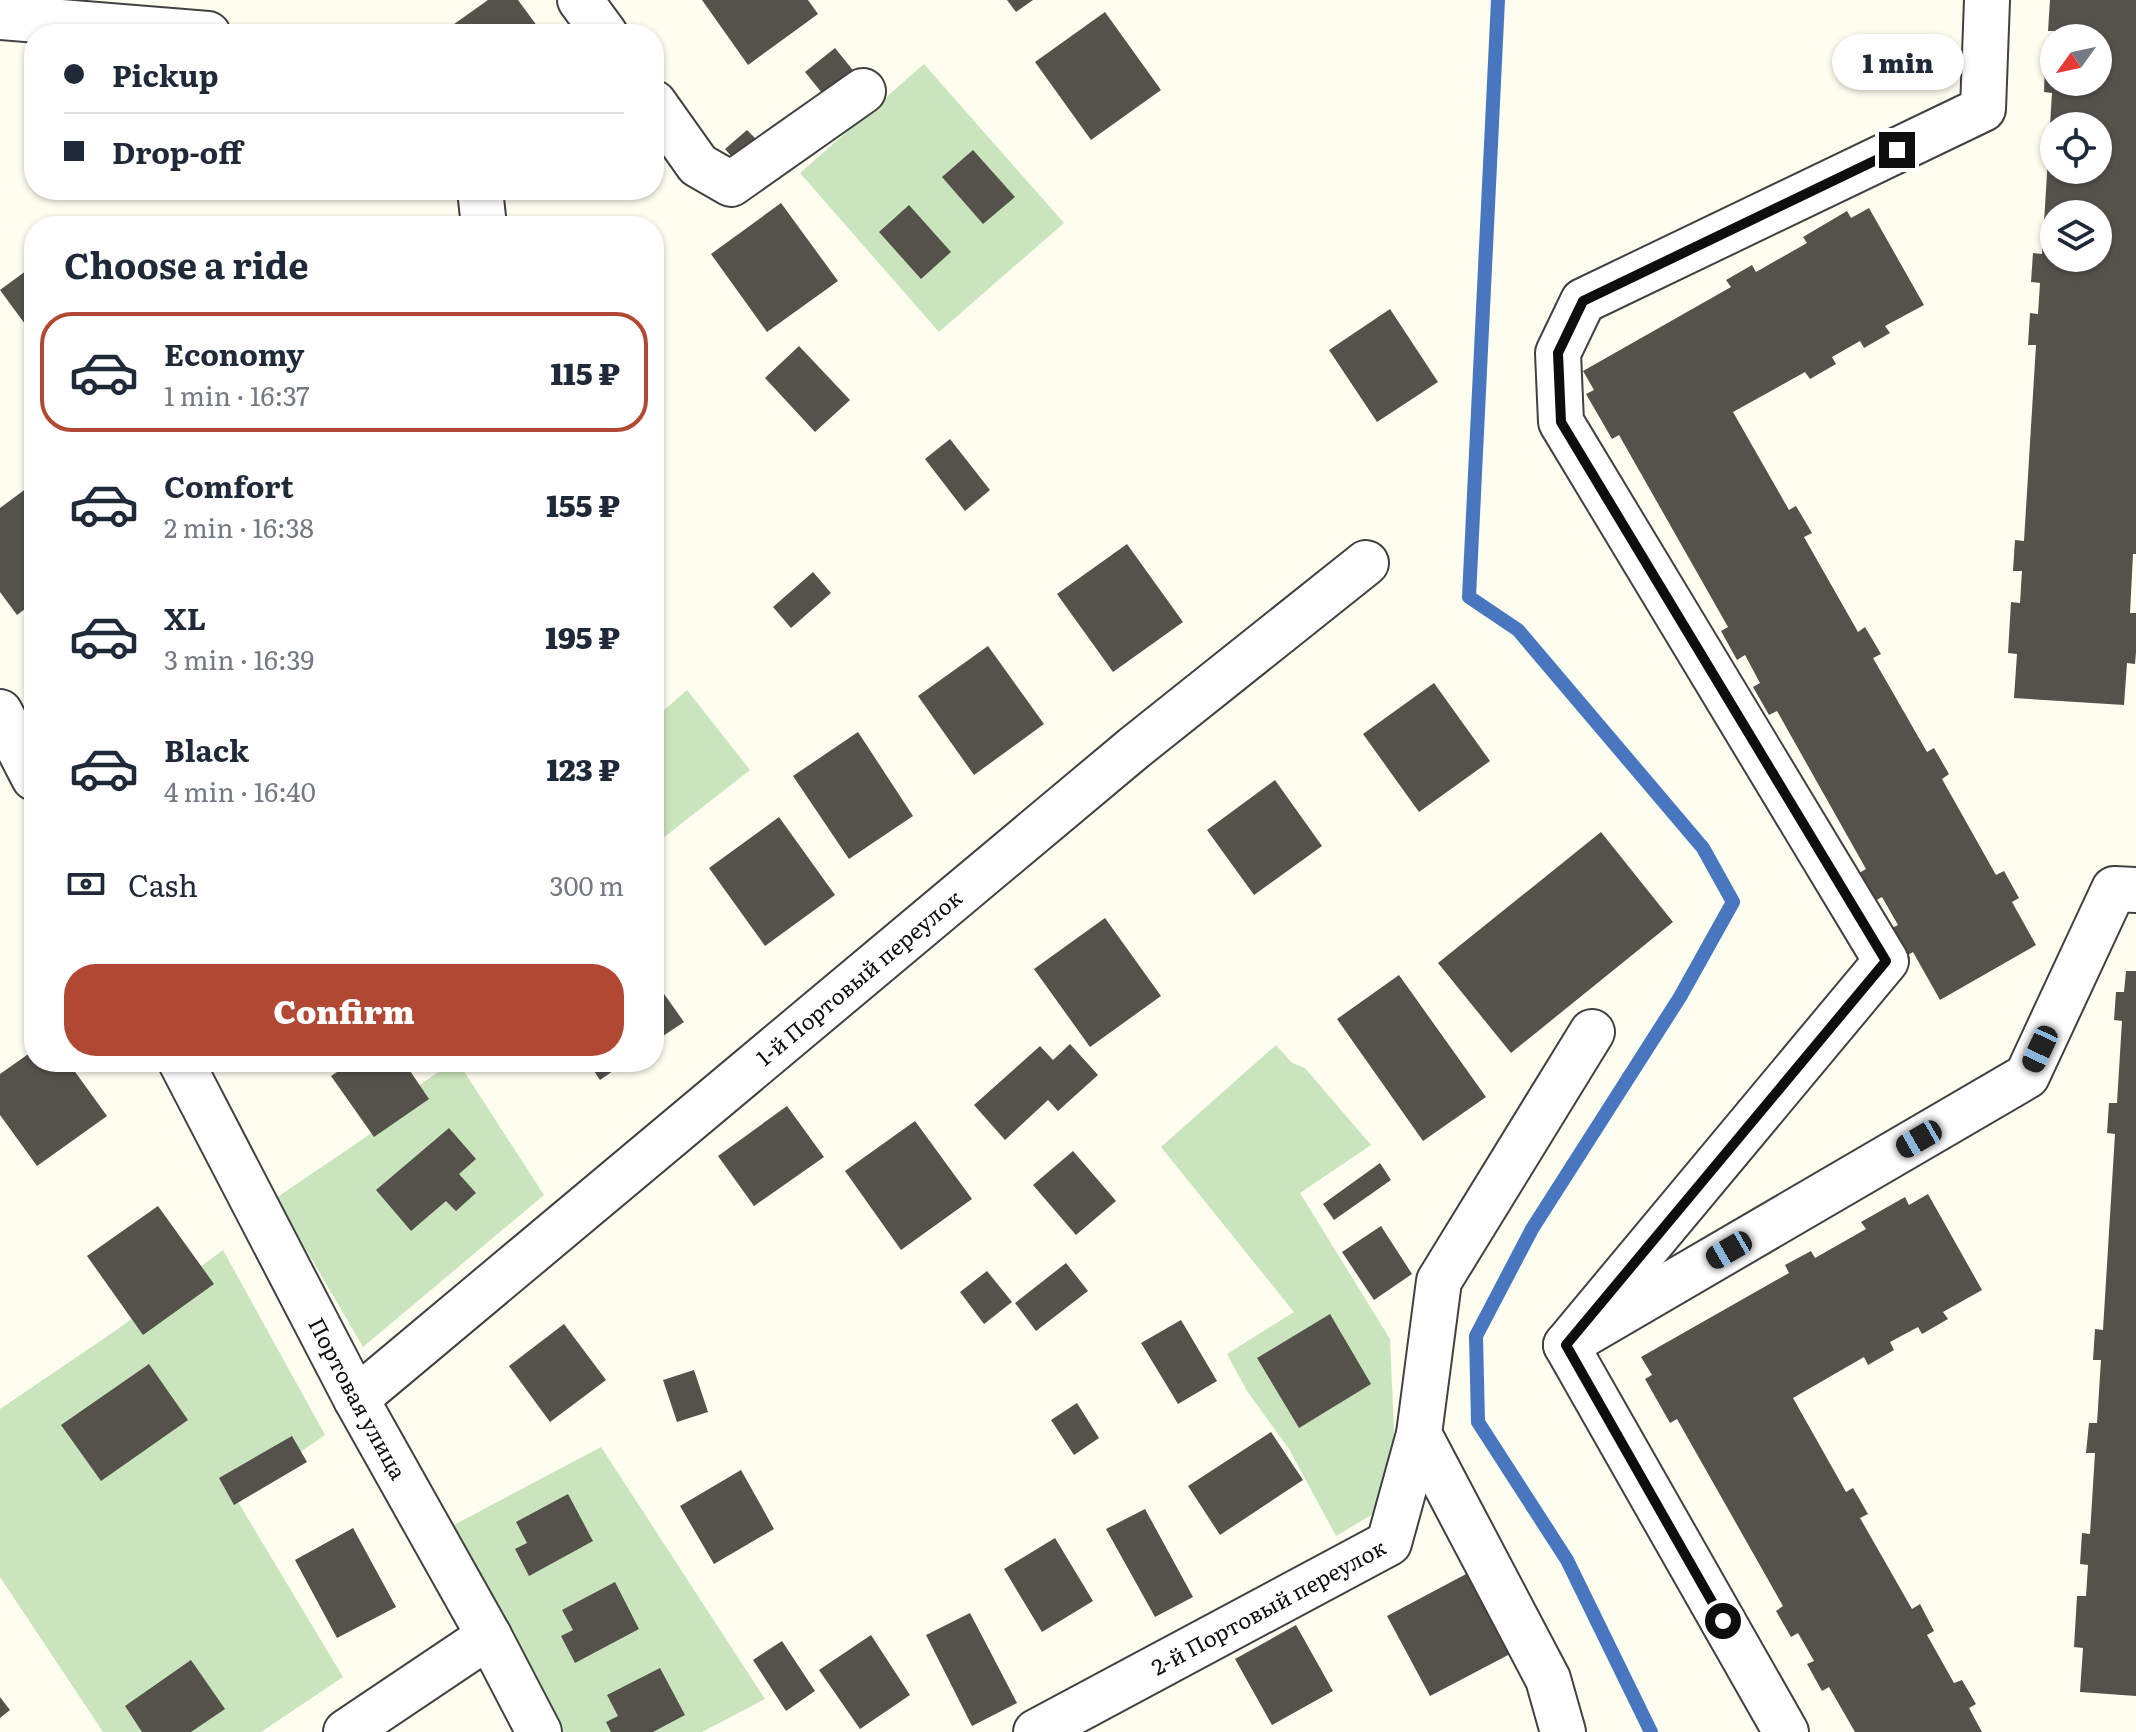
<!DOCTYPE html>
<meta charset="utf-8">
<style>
:root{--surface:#fff;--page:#f2f2f3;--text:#1f2937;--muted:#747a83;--line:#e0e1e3;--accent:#b04834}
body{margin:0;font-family:Literata,serif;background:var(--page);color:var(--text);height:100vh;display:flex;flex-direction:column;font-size:30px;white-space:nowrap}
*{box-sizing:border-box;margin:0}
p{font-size:26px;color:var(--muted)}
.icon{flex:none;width:44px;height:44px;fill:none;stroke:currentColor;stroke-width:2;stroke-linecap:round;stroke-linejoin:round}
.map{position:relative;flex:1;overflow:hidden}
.sheet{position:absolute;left:24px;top:216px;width:640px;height:856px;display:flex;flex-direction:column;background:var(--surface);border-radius:32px;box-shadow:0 2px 6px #0004}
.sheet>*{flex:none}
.top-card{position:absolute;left:24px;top:24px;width:640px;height:176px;border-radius:32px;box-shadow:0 2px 6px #0004;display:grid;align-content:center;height:176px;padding:0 40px;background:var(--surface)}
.needle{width:52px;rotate:237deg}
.tools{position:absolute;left:2040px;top:24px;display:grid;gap:16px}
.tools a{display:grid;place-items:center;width:72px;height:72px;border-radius:50%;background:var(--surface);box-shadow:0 2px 6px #0004;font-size:40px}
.end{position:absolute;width:36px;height:36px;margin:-18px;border:10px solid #0e0e0e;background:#fff;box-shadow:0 0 0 4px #fff}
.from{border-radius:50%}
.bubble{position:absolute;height:56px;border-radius:28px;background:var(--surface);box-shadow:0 2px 6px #0004;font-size:26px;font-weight:800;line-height:56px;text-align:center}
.car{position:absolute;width:24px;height:48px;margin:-24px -12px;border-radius:10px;box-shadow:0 0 6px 2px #0007;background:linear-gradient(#222 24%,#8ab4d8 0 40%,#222 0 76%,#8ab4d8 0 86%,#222 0)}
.top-card b{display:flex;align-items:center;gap:28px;height:76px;font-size:30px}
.top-card b+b{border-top:2px solid var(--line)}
.top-card i{width:20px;height:20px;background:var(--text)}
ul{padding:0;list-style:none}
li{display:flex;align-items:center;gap:24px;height:120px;margin:0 16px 12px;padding:0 24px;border:4px solid transparent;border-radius:32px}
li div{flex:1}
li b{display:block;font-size:30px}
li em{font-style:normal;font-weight:800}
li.active{border-color:var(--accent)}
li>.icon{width:72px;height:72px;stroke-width:1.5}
h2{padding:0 40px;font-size:36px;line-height:96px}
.pay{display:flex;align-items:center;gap:20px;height:88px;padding:0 40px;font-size:30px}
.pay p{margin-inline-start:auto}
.primary-button{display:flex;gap:16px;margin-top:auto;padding:16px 40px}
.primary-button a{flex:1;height:92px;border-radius:32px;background:var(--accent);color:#fff;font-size:32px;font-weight:800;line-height:92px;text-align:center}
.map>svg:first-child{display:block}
.green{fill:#cae5bd}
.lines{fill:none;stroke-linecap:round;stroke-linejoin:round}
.stream{stroke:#4977bf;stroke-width:14}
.building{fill:#55514b;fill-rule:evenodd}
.minor-casing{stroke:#414141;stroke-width:48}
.minor{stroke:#fff;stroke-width:44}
.route{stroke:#0e0e0e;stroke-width:10}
.labels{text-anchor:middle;stroke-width:8;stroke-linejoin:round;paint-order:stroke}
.street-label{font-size:22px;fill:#0e0e0e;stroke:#fff}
</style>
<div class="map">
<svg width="2136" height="1732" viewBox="0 0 2136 1732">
<rect width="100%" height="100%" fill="#fdfdf0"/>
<g class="green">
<polygon points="924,64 1064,223 939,332 800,173"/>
<polygon points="687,690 750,770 654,845 654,719"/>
<polygon points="1276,1045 1292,1063 1305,1068 1371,1145 1300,1193 1390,1339 1396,1477 1380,1510 1336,1536 1289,1449 1247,1391 1227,1354 1294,1312 1161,1147"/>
<polygon points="453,1062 458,1062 544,1195 363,1347 276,1198 425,1097 418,1086"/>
<polygon points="223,1250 325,1435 235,1497 343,1677 261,1732 103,1732 0,1577 0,1409 118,1329"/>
<polygon points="601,1447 765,1699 702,1732 564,1732 457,1534 454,1525"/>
</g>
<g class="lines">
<polyline class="stream" points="1498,0 1469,597 1518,630 1703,848 1733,902 1680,997 1532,1229 1476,1336 1478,1422 1567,1560 1651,1732"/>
</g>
<g class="building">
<polygon points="488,0 518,0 543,34 440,34"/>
<polygon points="702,0 808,0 818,14 748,65"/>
<polygon points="1007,0 1033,0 1016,12"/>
<path d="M2050 0H2136V554H2133L2130 613H2136V652L2135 664 2127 663 2124 705 2014 698 2017 654 2008 653 2011 602 2020 603 2022 571H2013L2015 540 2024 541 2036 345H2028L2030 313 2038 314 2040 283 2031 282 2033 253 2042 254 2052 93 2044 92 2045 63 2054 64V82H2098V38H2056V31H2048ZM2054 126H2098V170H2054ZM2054 214H2098V258H2054Z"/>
<polygon points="1105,12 1161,90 1091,140 1035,62"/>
<polygon points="835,48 856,74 826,98 805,72"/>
<polygon points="747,130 762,145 739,165 725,149"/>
<polygon points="973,150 1015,197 983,224 942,177"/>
<polygon points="781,203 838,281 767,332 711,254"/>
<polygon points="909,205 951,252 921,279 879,232"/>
<polygon points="1869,208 1924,305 1885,326 1890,333 1864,348 1860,341 1832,357 1836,364 1810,379 1805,372 1733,412 1789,510 1796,506 1812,533 1804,537 1858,632 1865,627 1881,654 1873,658 1927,752 1934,748 1949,774 1942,779 1996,875 2004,871 2019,898 2012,902 2036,945 1940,1000 1913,952 1906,956 1890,929 1898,925 1882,897 1875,901 1859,873 1866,869 1777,711 1769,715 1753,687 1760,683 1745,655 1737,660 1721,631 1728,627 1619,435 1612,439 1586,394 1594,390 1583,371 1731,287 1726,280 1752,265 1756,272 1807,243 1803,237 1847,211 1851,218"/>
<polygon points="34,265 34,318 25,324 0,290"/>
<polygon points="1390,309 1438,382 1377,422 1329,350"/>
<polygon points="799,346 850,400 815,432 765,378"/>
<polygon points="950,439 990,490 965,511 925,459"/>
<polygon points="31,485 34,490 34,602 17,615 0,592 0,508"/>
<polygon points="1127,544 1183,622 1113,672 1057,594"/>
<polygon points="813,572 831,593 791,628 773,607"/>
<polygon points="988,646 1044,724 974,775 918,696"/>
<polygon points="1434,683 1490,761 1419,812 1363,734"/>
<polygon points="858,732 913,816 849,859 793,776"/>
<polygon points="1275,780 1322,846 1254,895 1207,830"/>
<polygon points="779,817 835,895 765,946 709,868"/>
<polygon points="1601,832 1673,922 1511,1053 1438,963"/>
<polygon points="1105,918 1161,996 1090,1047 1034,969"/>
<polygon points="2126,971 2136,971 2136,1696 2080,1692 2083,1648 2074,1647 2077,1596 2086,1596 2088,1565 2080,1564 2082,1533 2090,1534 2095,1453 2086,1453 2089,1423 2097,1423 2101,1360 2093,1360 2095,1329 2103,1330 2115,1134 2107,1133 2109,1103 2117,1103 2122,1021 2114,1020 2116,992 2124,992"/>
<polygon points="1399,975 1486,1097 1423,1141 1337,1019"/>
<polygon points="657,984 684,1022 654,1042 654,986"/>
<polygon points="1070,1044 1098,1075 1058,1111 1048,1100 1005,1140 974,1105 1040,1046 1053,1060"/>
<polygon points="34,1050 34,1062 68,1062 107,1116 37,1166 0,1115 0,1074"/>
<polygon points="352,1062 404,1062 429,1099 374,1137 331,1076"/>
<polygon points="588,1062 626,1062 600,1080"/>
<polygon points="787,1106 824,1157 754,1206 718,1156"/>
<polygon points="915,1121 972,1199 901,1250 845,1171"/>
<polygon points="449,1128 476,1159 459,1174 476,1193 456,1211 446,1201 411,1231 376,1190"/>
<polygon points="1073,1151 1116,1201 1076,1235 1033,1185"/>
<polygon points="1380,1163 1391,1180 1334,1220 1323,1204"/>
<polygon points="1928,1194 1982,1290 1943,1312 1948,1319 1922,1334 1918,1327 1890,1342 1894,1350 1868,1365 1864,1357 1793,1398 1846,1492 1853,1488 1868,1514 1860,1518 1912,1609 1920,1604 1934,1631 1927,1635 1954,1683 1962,1680 1976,1704 1969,1708 1982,1732 1855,1732 1829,1687 1822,1691 1807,1664 1814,1661 1798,1633 1791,1637 1776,1611 1783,1606 1677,1419 1670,1423 1645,1379 1652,1375 1641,1357 1789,1273 1785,1265 1811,1251 1815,1258 1866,1229 1861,1222 1905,1197 1909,1205"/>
<polygon points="158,1206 214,1284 143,1335 87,1256"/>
<polygon points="1381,1226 1412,1274 1374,1300 1342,1252"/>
<polygon points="1066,1263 1088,1291 1036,1331 1015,1303"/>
<polygon points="987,1271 1012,1302 984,1324 960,1292"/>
<polygon points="1330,1314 1371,1384 1299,1428 1257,1358"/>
<polygon points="1181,1320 1217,1381 1178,1404 1141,1343"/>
<polygon points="564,1324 606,1380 550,1422 509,1366"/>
<polygon points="149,1364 188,1420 101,1481 61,1425"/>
<polygon points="694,1370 708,1412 677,1422 663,1380"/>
<polygon points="1077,1403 1099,1438 1074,1455 1051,1420"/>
<polygon points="1271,1432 1303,1480 1220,1535 1188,1486"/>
<polygon points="292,1436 307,1462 234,1505 219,1478"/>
<polygon points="741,1470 774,1529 714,1564 680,1506"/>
<polygon points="568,1494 593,1541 529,1576 515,1549 527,1543 516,1522"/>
<polygon points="1145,1509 1193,1597 1155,1617 1106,1529"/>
<polygon points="353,1528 396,1607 337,1638 295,1560"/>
<polygon points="1055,1538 1093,1601 1042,1632 1004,1569"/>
<polygon points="1468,1573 1510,1654 1430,1696 1387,1616"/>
<polygon points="615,1582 639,1629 575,1663 561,1636 573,1630 562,1610"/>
<polygon points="970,1613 1017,1703 972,1726 926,1635"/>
<polygon points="1296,1625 1333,1691 1272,1725 1235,1659"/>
<polygon points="871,1635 910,1695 860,1729 819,1670"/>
<polygon points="782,1641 815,1691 786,1711 753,1660"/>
<polygon points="191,1660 225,1709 191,1732 142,1732 125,1706"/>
<polygon points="660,1668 685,1715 653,1732 611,1732 606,1722 618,1716 607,1695"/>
<polygon points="0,1697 10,1710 0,1718"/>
</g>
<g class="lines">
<g class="minor-casing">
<g id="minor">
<polyline points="580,0 605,34"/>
<polyline points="0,17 208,34"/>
<polyline points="654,103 698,165 731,184 863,91"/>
<polyline points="480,190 484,226"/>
<polyline points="0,712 34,778"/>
<path id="s1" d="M181 1062 356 1399 489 1636 539 1732"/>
<polyline points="1566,1345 1886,961 1561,422 1558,353 1583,301 1983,109 1987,0"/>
<path id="s2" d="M356 1399 1134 748 1366 563"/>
<polyline points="1419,1434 1548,1679 1563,1732"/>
<polyline points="346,1732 489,1636"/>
<path id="s3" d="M1036 1732 1389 1543 1419 1434 1439 1281 1592 1032"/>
<polyline points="1786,1732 1566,1345 2027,1076 2114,889 2136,890"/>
</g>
</g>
<use href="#minor" class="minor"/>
</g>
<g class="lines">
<polyline class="route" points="1723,1621 1566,1345 1886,961 1561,422 1558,353 1583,301 1897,150"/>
</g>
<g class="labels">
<g class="street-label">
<text dy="8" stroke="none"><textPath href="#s2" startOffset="656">1-й Портовый переулок</textPath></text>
<text dy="8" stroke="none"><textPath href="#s1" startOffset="380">Портовая улица</textPath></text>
<text dy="8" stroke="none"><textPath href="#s3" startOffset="264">2-й Портовый переулок</textPath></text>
</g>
</g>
</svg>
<div class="tools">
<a><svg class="needle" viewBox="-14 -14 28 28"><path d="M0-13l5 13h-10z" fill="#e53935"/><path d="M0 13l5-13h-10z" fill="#747a83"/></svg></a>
<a><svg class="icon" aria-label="locate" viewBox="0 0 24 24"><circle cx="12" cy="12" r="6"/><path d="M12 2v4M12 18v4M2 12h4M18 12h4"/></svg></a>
<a><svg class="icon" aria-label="layers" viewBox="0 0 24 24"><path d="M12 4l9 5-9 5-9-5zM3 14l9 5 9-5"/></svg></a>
</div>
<i class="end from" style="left:1723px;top:1621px"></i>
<i class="end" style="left:1897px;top:150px"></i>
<div class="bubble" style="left:1832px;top:34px;width:132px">1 min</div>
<i class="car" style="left:2040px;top:1049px;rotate:205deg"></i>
<i class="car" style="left:1919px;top:1139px;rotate:240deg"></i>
<i class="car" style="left:1729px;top:1250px;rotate:240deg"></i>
<div class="top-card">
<b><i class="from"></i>Pickup</b>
<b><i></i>Drop-off</b>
</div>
<section class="sheet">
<h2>Choose a ride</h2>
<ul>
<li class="active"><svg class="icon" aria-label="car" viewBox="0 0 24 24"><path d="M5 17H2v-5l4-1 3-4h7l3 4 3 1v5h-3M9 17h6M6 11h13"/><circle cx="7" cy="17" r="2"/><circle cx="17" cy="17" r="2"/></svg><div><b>Economy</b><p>1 min · 16:37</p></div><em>115 ₽</em></li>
<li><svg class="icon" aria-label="car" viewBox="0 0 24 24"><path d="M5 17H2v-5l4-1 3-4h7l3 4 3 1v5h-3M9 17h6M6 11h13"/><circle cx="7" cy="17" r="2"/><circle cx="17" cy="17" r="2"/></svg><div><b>Comfort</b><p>2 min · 16:38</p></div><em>155 ₽</em></li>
<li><svg class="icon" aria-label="car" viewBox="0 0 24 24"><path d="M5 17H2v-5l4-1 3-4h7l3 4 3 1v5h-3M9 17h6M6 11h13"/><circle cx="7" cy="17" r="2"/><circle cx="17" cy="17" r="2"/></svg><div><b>XL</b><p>3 min · 16:39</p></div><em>195 ₽</em></li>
<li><svg class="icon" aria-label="car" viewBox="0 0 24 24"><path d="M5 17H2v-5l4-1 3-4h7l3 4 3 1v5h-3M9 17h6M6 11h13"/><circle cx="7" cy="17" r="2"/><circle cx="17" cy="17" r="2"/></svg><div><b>Black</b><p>4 min · 16:40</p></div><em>123 ₽</em></li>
</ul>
<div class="pay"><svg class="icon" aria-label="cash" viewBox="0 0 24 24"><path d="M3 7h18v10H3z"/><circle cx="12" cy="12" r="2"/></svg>Cash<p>300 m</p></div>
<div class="primary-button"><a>Confirm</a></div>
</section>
</div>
